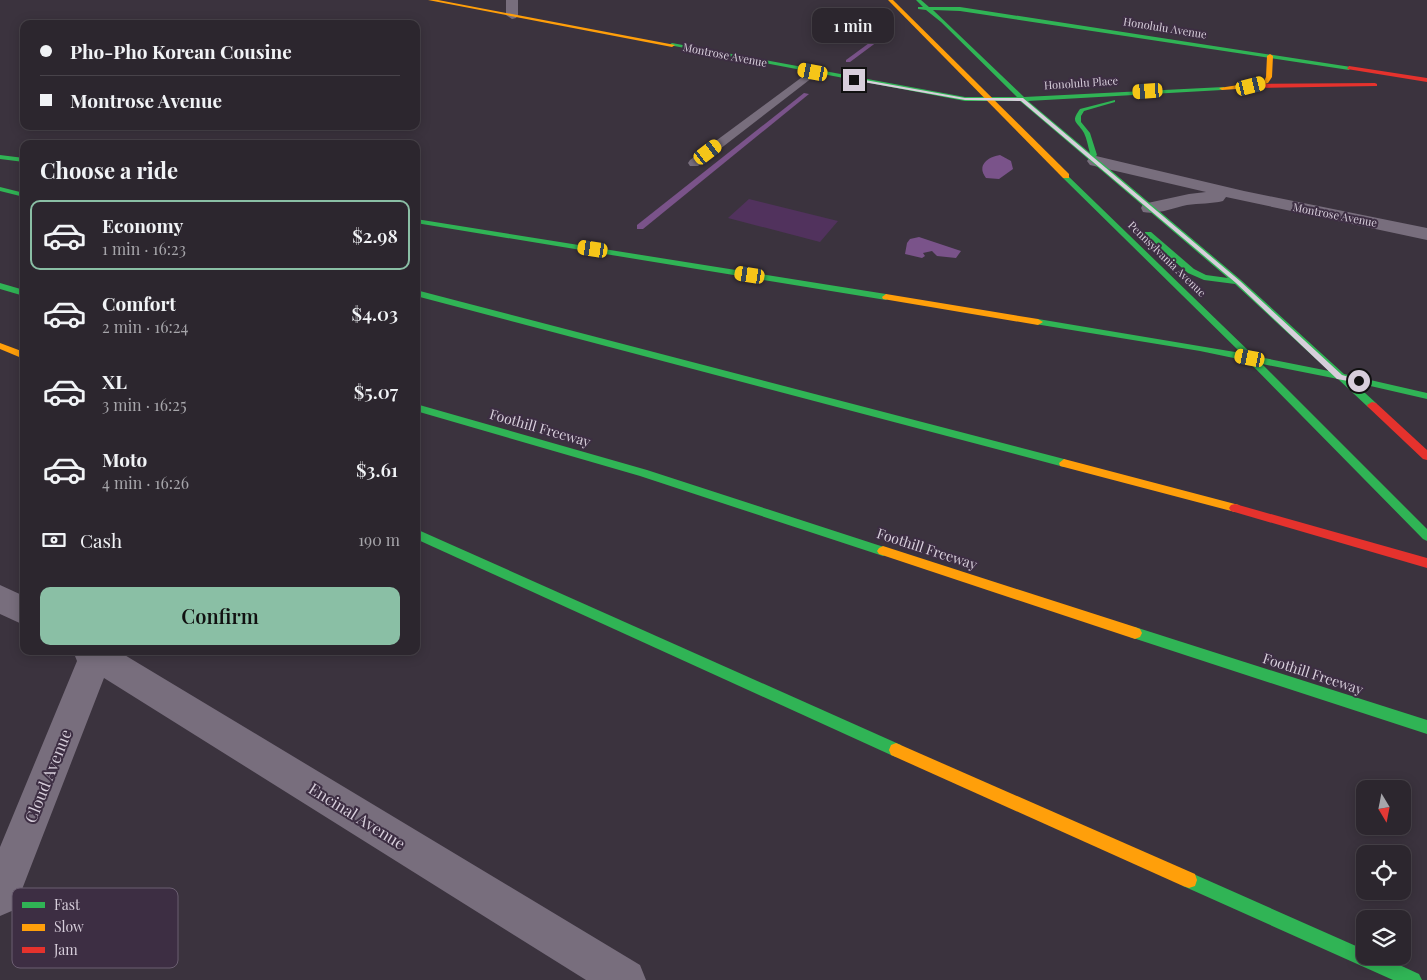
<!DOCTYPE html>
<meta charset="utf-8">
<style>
:root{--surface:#2c262e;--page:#38323a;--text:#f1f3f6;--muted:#a6a5aa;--line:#48434a;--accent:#8abfa5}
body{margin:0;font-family:"Playfair Display",serif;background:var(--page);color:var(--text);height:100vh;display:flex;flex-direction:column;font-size:19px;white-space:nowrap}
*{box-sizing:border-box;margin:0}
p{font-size:16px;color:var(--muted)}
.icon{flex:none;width:28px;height:28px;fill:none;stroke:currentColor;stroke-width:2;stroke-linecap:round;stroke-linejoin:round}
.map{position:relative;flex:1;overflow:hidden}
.side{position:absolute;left:20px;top:140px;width:400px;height:515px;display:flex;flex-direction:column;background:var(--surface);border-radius:10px;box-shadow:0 2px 12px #0003,0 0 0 1px var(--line)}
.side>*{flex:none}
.hud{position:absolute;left:20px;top:20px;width:400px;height:110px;border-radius:10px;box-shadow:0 2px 12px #0003,0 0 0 1px var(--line);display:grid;align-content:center;height:110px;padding:0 20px;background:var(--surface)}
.needle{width:32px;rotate:170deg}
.buttons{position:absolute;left:1356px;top:780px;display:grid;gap:10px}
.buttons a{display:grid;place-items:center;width:55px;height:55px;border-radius:10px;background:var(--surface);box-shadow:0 2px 12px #0003,0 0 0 1px var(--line);font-size:25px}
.end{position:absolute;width:22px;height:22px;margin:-11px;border:6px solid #d7cedb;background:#111;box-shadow:0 0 0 2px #111}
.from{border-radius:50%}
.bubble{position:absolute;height:35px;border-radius:10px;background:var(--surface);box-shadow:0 2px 12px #0003,0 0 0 1px var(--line);font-size:16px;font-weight:600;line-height:35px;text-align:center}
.car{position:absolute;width:15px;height:30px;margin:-15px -8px;border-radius:6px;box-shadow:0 0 4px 1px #0007;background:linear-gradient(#f5c518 24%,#345 0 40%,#f5c518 0 76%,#345 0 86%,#f5c518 0)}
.hud b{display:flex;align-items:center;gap:18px;height:48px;font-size:19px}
.hud b+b{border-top:1px solid var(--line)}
.hud i{width:12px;height:12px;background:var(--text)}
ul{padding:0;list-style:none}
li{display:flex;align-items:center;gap:15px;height:70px;margin:0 10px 8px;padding:0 10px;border:2px solid transparent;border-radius:10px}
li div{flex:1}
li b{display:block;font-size:19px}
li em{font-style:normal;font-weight:600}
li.active{border-color:var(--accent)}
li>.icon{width:45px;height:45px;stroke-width:1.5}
h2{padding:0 20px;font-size:22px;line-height:60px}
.pay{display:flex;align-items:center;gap:12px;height:55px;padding:0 20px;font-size:19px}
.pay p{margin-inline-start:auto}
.button{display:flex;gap:10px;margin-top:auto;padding:10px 20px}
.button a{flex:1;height:58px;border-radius:10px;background:var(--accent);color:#111;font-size:20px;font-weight:600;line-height:58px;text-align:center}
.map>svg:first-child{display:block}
.green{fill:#51325d}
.water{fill:#7a538a}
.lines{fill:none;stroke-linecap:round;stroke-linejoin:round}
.stream{fill:#7a538a;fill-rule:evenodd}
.lane{fill:#786e7d;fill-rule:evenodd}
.street{fill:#786e7d;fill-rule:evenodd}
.fast{fill:#30b455;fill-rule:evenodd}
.slow{fill:#ff9f0a;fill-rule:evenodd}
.jam{fill:#e5322d;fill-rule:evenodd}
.route{fill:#d7cedb}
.labels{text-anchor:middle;stroke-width:4;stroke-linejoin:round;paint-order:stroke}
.far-street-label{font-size:11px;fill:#d7cedb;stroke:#3d2e43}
.street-label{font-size:14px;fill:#d7cedb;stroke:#3d2e43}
.near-street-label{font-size:16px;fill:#d7cedb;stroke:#3d2e43}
.key{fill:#3d2e43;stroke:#6b5e71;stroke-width:1}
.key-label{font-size:14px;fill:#d7cedb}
</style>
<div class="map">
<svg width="1427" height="980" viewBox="0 0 1427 980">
<rect width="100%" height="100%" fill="#3b333e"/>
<polygon class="green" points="749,199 838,221 820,242 728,218"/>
<g class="water">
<path d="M1000 155 1011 161 1013 169 999 179 986 178C976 165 988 157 1000 155Z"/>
<polygon points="919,237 961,251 956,258 937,256 932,251 923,253 925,256 922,258 905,254 907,243 910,239"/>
</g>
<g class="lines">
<g class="stream">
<polygon points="891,27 893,30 850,62 846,62 846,60"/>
<polygon points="804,93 809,94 643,229 637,229 637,225"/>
</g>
<polygon class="lane" points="813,69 818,72 817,74 698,166 690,166 688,163 690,160"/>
<g class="street">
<polygon points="506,0 518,0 518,15 516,18 512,19 506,15"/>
<path d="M1096 156 1244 191 1427 228V240L1226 197 1223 201C1212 204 1199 203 1187 205 1173 208 1157 215 1143 212L1141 208 1143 204 1189 194 1206 192 1090 165 1087 161 1090 157Z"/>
<polygon points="0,585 24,596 24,625 0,614"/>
<polygon points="73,651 118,651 640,965 646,980 586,980 104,678 14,910 0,916 0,847 77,661"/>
</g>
<g class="fast">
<path d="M916 0H921L929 7H960L1351 67 1349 70 960 11 933 10 1024 97 1224 87V89L1222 90 1028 101 1090 153C1088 147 1087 139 1084 133 1077 121 1070 123 1080 109L1115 100V102L1084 111 1081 116V122L1090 133 1097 155 1095 157 1241 280 1344 374 1427 393V399L1353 382 1376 403 1377 405 1372 408 1368 407 1338 379 1262 364 1427 529V541L1423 539 1248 361 1200 351 1035 324 1033 322 1038 319 1241 353 1063 178V174H1066L1254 356 1329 371 1235 284 1204 280 1188 273 1145 236V232H1151L1194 269 1206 275 1228 278 1020 101H965L669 45 672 43 965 97H1017L941 22 926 10 918 9V7H923Z"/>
<polygon points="0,155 24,158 24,162 0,159"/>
<polygon points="0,187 24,193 24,197 0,191"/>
<polygon points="416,219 886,294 890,297 886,300 416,223"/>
<polygon points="0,283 24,290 24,296 0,289"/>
<polygon points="416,290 1064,459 1069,463 1064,467 416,296"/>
<polygon points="416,404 647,470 887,548 889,551 887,554 883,556 640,476 416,411"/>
<polygon points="416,529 901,745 903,750 901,755 896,757 891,755 416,539"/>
<polygon points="1135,627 1427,720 1427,734 1130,637 1128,633 1130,629"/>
<polygon points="1189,872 1365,950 1365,956 1380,956 1419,974 1422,980 1393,980 1183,886 1181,880 1183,874"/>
</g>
<g class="slow">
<polygon points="428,0 438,0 675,45 672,47"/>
<polygon points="888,0 893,0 1069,174 1069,178 1063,178"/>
<polygon points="1270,54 1273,56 1272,77 1268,83 1251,88 1222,90 1219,88 1264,81 1266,77 1267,56"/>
<polygon points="886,294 1038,319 1043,322 1038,325 883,299 882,297"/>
<polygon points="0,343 24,352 24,359 0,349"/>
<polygon points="1064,459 1235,504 1239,505 1241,508 1239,511 1235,512 1060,466 1059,463"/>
<polygon points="883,546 1135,627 1140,629 1142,633 1140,637 1135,639 879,554 877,551 879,548"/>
<polygon points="896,743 1195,874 1197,880 1195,886 1189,888 1183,886 891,755 889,750 891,745"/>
</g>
<g class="jam">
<polygon points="1349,66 1427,78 1427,82 1347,69"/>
<polygon points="1375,83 1377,84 1377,86 1251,88 1248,86 1251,84"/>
<polygon points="1372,402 1376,403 1427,450 1427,460 1423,459 1368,407 1367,405"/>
<polygon points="1235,504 1427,558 1427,568 1231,511 1229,508 1231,505"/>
</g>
</g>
<polygon class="route" points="854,78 965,98 1023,98 1240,281 1342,375 1363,381 1359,383 1337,379 1236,283 1021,101 965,100 852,80"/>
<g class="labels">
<g class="far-street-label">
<text transform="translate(1165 28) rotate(9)" y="4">Honolulu Avenue</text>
<text transform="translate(725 55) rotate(11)" y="4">Montrose Avenue</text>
<text transform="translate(1081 83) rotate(-4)" y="4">Honolulu Place</text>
<text transform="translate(1335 215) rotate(11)" y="4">Montrose Avenue</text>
<text transform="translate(1167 259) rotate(44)" y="4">Pennsylvania Avenue</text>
</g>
<g class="street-label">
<text transform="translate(540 428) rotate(16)" y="5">Foothill Freeway</text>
<text transform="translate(927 549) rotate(18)" y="5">Foothill Freeway</text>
<text transform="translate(1313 674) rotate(18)" y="5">Foothill Freeway</text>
</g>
<g class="near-street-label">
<text transform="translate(48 776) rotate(-68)" y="6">Cloud Avenue</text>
<text transform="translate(357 816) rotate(32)" y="6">Encinal Avenue</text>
</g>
</g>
<rect x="12" y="888" width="166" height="80" rx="8" class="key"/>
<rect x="22" y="902" width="23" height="6" fill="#30b455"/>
<rect x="22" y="924" width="23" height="7" fill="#ff9f0a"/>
<rect x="22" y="947" width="23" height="6" fill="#e5322d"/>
<g class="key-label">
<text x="54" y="910">Fast</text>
<text x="54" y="932">Slow</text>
<text x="54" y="955">Jam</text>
</g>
</svg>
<div class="buttons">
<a><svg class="needle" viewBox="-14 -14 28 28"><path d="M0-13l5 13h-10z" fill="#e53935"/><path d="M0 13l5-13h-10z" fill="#a6a5aa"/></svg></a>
<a><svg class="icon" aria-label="locate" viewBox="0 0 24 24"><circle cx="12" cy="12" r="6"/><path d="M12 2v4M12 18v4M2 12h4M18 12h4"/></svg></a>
<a><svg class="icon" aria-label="layers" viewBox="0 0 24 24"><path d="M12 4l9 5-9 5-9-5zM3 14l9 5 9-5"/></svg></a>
</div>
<i class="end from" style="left:1359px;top:381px"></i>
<i class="end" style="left:854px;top:80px"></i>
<div class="bubble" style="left:812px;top:8px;width:82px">1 min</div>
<i class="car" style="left:813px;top:72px;rotate:281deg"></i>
<i class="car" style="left:1251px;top:86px;rotate:76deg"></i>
<i class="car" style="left:1148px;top:91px;rotate:266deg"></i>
<i class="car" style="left:708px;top:152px;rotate:53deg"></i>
<i class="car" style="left:593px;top:249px;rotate:279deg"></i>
<i class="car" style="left:750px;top:275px;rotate:279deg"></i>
<i class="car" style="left:1250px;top:358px;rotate:281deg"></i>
<div class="hud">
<b><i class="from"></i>Pho-Pho Korean Cousine</b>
<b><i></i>Montrose Avenue</b>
</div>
<section class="side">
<h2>Choose a ride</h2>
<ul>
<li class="active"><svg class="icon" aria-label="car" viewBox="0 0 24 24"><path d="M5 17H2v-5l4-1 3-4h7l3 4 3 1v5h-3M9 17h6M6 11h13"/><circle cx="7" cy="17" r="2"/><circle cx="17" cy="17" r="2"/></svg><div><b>Economy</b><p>1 min · 16:23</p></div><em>$2.98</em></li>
<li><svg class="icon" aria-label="car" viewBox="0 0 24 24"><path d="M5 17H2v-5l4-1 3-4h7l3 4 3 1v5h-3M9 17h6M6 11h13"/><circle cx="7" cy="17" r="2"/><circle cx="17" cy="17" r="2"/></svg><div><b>Comfort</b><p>2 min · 16:24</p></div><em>$4.03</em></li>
<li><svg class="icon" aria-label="car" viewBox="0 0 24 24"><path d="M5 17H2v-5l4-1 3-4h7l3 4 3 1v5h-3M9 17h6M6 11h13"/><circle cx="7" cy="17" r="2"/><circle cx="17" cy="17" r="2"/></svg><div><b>XL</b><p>3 min · 16:25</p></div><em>$5.07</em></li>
<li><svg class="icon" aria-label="car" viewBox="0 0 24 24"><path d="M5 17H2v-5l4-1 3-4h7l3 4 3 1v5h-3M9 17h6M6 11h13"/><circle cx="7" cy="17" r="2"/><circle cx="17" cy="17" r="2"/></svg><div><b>Moto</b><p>4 min · 16:26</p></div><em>$3.61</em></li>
</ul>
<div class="pay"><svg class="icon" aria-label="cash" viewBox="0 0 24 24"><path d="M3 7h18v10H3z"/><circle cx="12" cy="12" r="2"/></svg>Cash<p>190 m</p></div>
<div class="button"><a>Confirm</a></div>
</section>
</div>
